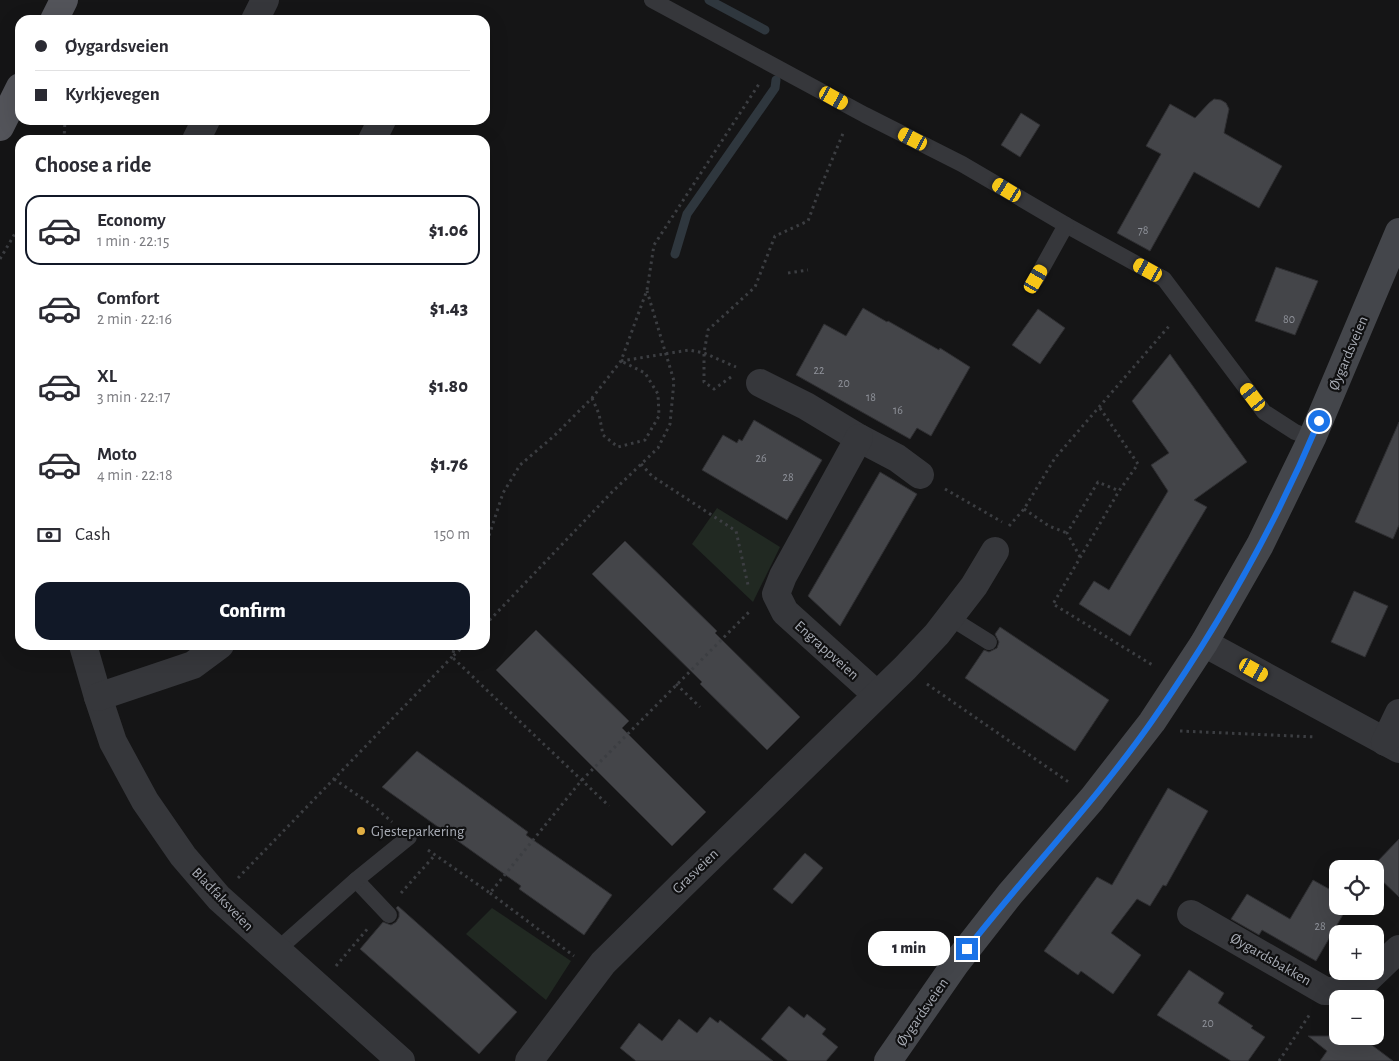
<!DOCTYPE html>
<meta charset="utf-8">
<style>
:root{--surface:#fff;--page:#f2f2f3;--text:#2b2b33;--muted:#7c7c81;--line:#e1e1e2;--accent:#111827}
body{margin:0;font-family:"Alegreya Sans",sans-serif;background:var(--page);color:var(--text);height:100vh;display:flex;flex-direction:column;font-size:19px;white-space:nowrap}
*{box-sizing:border-box;margin:0}
p{font-size:16px;color:var(--muted)}
.icon{flex:none;width:28px;height:28px;fill:none;stroke:currentColor;stroke-width:2;stroke-linecap:round;stroke-linejoin:round}
.map{position:relative;flex:1;overflow:hidden}
.drawer{position:absolute;left:15px;top:135px;width:475px;height:515px;display:flex;flex-direction:column;background:var(--surface);border-radius:15px;box-shadow:0 5px 20px #0002}
.drawer>*{flex:none}
.banner{position:absolute;left:15px;top:15px;width:475px;height:110px;border-radius:15px;box-shadow:0 5px 20px #0002;display:grid;align-content:center;height:110px;padding:0 20px;background:var(--surface)}
.fabs{position:absolute;left:1329px;top:860px;display:grid;gap:10px}
.fabs a{display:grid;place-items:center;width:55px;height:55px;border-radius:10px;background:var(--surface);box-shadow:0 5px 20px #0002;font-size:25px}
.end{position:absolute;width:22px;height:22px;margin:-11px;border:6px solid #1a73e8;background:#fff;box-shadow:0 0 0 2px #fff}
.from{border-radius:50%}
.bubble{position:absolute;height:35px;border-radius:15px;background:var(--surface);box-shadow:0 5px 20px #0002;font-size:16px;font-weight:800;line-height:35px;text-align:center}
.car{position:absolute;width:15px;height:30px;margin:-15px -8px;border-radius:6px;box-shadow:0 0 4px 1px #0007;background:linear-gradient(#f5c518 24%,#345 0 40%,#f5c518 0 76%,#345 0 86%,#f5c518 0)}
.banner b{display:flex;align-items:center;gap:18px;height:48px;font-size:19px}
.banner b+b{border-top:1px solid var(--line)}
.banner i{width:12px;height:12px;background:var(--text)}
ul{padding:0;list-style:none}
li{display:flex;align-items:center;gap:15px;height:70px;margin:0 10px 8px;padding:0 10px;border:2px solid transparent;border-radius:15px}
li div{flex:1}
li b{display:block;font-size:19px}
li em{font-style:normal;font-weight:800}
li.current{border-color:var(--accent)}
li>.icon{width:45px;height:45px;stroke-width:1.5}
h2{padding:0 20px;font-size:22px;line-height:60px}
.pay{display:flex;align-items:center;gap:12px;height:55px;padding:0 20px;font-size:19px}
.pay p{margin-inline-start:auto}
.action{display:flex;gap:10px;margin-top:auto;padding:10px 20px}
.action a{flex:1;height:58px;border-radius:15px;background:var(--accent);color:#fff;font-size:20px;font-weight:800;line-height:58px;text-align:center}
.map>svg:first-child{display:block}
.green{fill:#212922}
.lines{fill:none;stroke-linecap:round;stroke-linejoin:round}
.stream{stroke:#2f373e;stroke-width:9}
.building{fill:#444549;stroke:#2f2f32}
.path{stroke:#3c3e42;stroke-width:3;stroke-dasharray:2.5 4;stroke-linecap:butt}
.lane{stroke:#36373b;stroke-width:16}
.street{stroke:#36373b;stroke-width:28}
.secondary{stroke:#44464b;stroke-width:28}
.primary{stroke:#53545a;stroke-width:28}
.route{stroke:#1a73e8;stroke-width:6}
.poi-dot{fill:#e1ae43;stroke:#101011;stroke-width:2}
.labels{text-anchor:middle;stroke-width:4.5;stroke-linejoin:round;paint-order:stroke}
.number-label{font-size:12px;fill:#8f929a}
.street-label{font-size:15px;fill:#a8acb5;stroke:#101011}
.poi-label{font-size:15px;fill:#a8acb5;stroke:#101011;text-anchor:start}
</style>
<div class="map">
<svg width="1399" height="1061" viewBox="0 0 1399 1061">
<rect width="100%" height="100%" fill="#151516"/>
<g class="green">
<polygon points="717,508 780,547 753,602 692,544"/>
<polygon points="492,908 571,961 546,1000 466,934"/>
</g>
<g class="lines">
<g class="stream">
<polyline points="709,0 765,30"/>
<polyline points="675,254 687,214 775,88 776,80"/>
</g>
</g>
<g class="building">
<polygon points="1214,99 1221,100 1226,103 1229,109 1224,133 1282,166 1259,208 1194,172 1150,251 1117,233 1161,154 1146,146 1170,104 1195,118 1209,103"/>
<polygon points="1021,113 1040,125 1020,157 1001,145"/>
<polygon points="1276,267 1318,281 1295,335 1255,321"/>
<polygon points="863,308 887,322 888,321 939,350 940,348 970,367 931,436 917,428 910,439 796,375 824,324 846,336"/>
<polygon points="1038,309 1065,328 1040,364 1012,345"/>
<polygon points="1170,354 1247,462 1194,500 1207,507 1130,636 1079,604 1094,581 1109,590 1168,491 1151,465 1169,453 1132,401"/>
<polygon points="754,420 822,460 787,520 702,470 723,435 737,443 739,439 742,441"/>
<polygon points="1399,422 1399,525 1393,539 1355,522"/>
<polygon points="880,472 917,494 840,626 808,596"/>
<polygon points="625,541 717,631 715,633 800,717 767,750 700,684 702,682 592,574"/>
<polygon points="1354,591 1388,606 1365,657 1331,642"/>
<polygon points="1000,627 1109,700 1075,751 965,678 984,650 989,652 997,648 999,642 995,634"/>
<polygon points="536,630 629,721 622,728 706,812 672,846 496,670"/>
<polygon points="417,751 528,832 526,835 612,895 584,935 519,889 521,886 382,787"/>
<polygon points="1168,788 1208,811 1166,886 1163,885 1150,906 1137,899 1111,933 1141,955 1113,994 1081,971 1078,975 1044,951 1097,877 1112,885"/>
<polygon points="1399,839 1399,897 1375,874 1375,864"/>
<polygon points="805,853 823,868 792,904 773,889"/>
<polygon points="1313,880 1338,894 1338,906 1348,906 1316,961 1262,930 1259,935 1231,919 1247,894 1290,919"/>
<polygon points="398,906 517,1012 479,1054 360,949 383,922 391,925 396,922 399,917 399,912 396,908"/>
<polygon points="1189,970 1224,993 1218,1003 1253,1026 1251,1028 1265,1037 1248,1061 1231,1061 1157,1015"/>
<polygon points="789,1006 804,1018 807,1014 826,1029 822,1034 838,1047 826,1061 788,1061 761,1039"/>
<polygon points="710,1017 718,1023 720,1020 773,1061 636,1061 620,1048 639,1023 662,1041 679,1019 697,1033"/>
<polygon points="1308,1036 1360,1036 1393,1061 1320,1061 1327,1051"/>
</g>
<g class="lines">
<g class="path">
<polyline points="64,140 65,120"/>
<polyline points="0,259 20,225"/>
<polyline points="788,273 808,270"/>
<polyline points="621,361 689,350 704,353 736,367"/>
<polyline points="731,377 714,389 704,382 704,353 708,330 755,287 775,236 808,221 819,191 844,131"/>
<polyline points="592,398 599,414 603,435 618,447 645,440 659,416 658,394 645,373 621,361"/>
<polyline points="1100,408 1138,464 1119,491 1053,604 1154,666"/>
<polyline points="641,464 652,476 736,531 748,585"/>
<polyline points="945,489 1002,522"/>
<polyline points="1024,509 1049,526 1067,533"/>
<polyline points="1009,526 1024,509 1055,458 1170,325"/>
<polyline points="485,548 503,493 520,465 554,436 592,398 621,361 647,290 654,245 759,84"/>
<polyline points="1080,557 1067,533 1098,482 1119,491"/>
<polyline points="485,625 613,491 658,448 670,424 674,381 647,291"/>
<polyline points="465,645 452,657 609,806"/>
<polyline points="676,684 700,707"/>
<polyline points="927,684 1070,783"/>
<polyline points="1180,731 1316,737"/>
<polyline points="334,779 375,807 392,822"/>
<polyline points="428,850 490,893 581,781 751,610"/>
<polyline points="238,878 452,657 455,645"/>
<polyline points="401,893 435,855"/>
<polyline points="490,893 574,956"/>
<polyline points="336,966 369,927"/>
<polyline points="1279,1061 1310,1014"/>
</g>
<g class="lane">
<polyline points="652,0 865,115 962,164 1066,225 1164,279 1264,412 1295,432 1312,438"/>
<polyline points="1036,279 1066,225"/>
<polyline points="949,617 989,642"/>
<polyline points="356,880 389,915"/>
<polyline points="276,951 356,880 409,837"/>
</g>
<g class="street">
<polyline points="255,20 265,0"/>
<polyline points="196,140 206,120"/>
<polyline points="372,140 382,120"/>
<polyline points="760,383 806,406 859,438 897,458 920,475"/>
<polyline points="859,438 783,576 776,594 785,612 876,694"/>
<polyline points="1204,643 1399,749"/>
<polyline points="83,645 98,697 113,742 145,801 183,856 219,898 401,1061"/>
<polyline points="98,697 193,665 220,645"/>
<polyline points="1385,742 1399,713"/>
<polyline points="1191,914 1325,991 1348,991 1359,987 1399,949"/>
<polyline points="529,1061 603,963 682,885 905,668 937,634 974,586 995,551"/>
</g>
<polyline class="secondary" points="888,1061 956,963 1010,894 1092,799 1152,722 1204,643 1260,545 1312,438 1399,232"/>
<g class="primary">
<polyline points="54,20 64,0"/>
<polyline points="0,127 20,87"/>
</g>
</g>
<g class="lines">
<path class="route" d="M967 949C1027 872 1096 801 1152 721 1218 627 1275 526 1319 421"/>
</g>
<circle class="poi-dot" cx="361" cy="831" r="5"/>
<g class="labels">
<g class="number-label">
<text x="1143" y="234">78</text>
<text x="1289" y="323">80</text>
<text x="819" y="374">22</text>
<text x="844" y="387">20</text>
<text x="871" y="401">18</text>
<text x="898" y="414">16</text>
<text x="761" y="462">26</text>
<text x="788" y="481">28</text>
<text x="1320" y="930">28</text>
<text x="1208" y="1027">20</text>
</g>
<g class="street-label">
<text transform="translate(1348 353) rotate(-67)" y="5">Øygardsveien</text>
<text transform="translate(827 650) rotate(42)" y="5">Engrappveien</text>
<text transform="translate(695 871) rotate(-44)" y="5">Grasveien</text>
<text transform="translate(223 899) rotate(46)" y="5">Bladfaksveien</text>
<text transform="translate(1271 959) rotate(30)" y="5">Øygardsbakken</text>
<text transform="translate(922 1012) rotate(-55)" y="5">Øygardsveien</text>
</g>
<g class="poi-label">
<text x="371" y="836">Gjesteparkering</text>
</g>
</g>
</svg>
<div class="fabs">
<a><svg class="icon" aria-label="locate" viewBox="0 0 24 24"><circle cx="12" cy="12" r="6"/><path d="M12 2v4M12 18v4M2 12h4M18 12h4"/></svg></a>
<a>+</a>
<a>−</a>
</div>
<i class="end from" style="left:1319px;top:421px"></i>
<i class="end" style="left:967px;top:949px"></i>
<div class="bubble" style="left:868px;top:931px;width:82px">1 min</div>
<i class="car" style="left:834px;top:98px;rotate:119deg"></i>
<i class="car" style="left:913px;top:139px;rotate:297deg"></i>
<i class="car" style="left:1007px;top:190px;rotate:301deg"></i>
<i class="car" style="left:1148px;top:270px;rotate:299deg"></i>
<i class="car" style="left:1036px;top:279px;rotate:30deg"></i>
<i class="car" style="left:1253px;top:397px;rotate:323deg"></i>
<i class="car" style="left:1254px;top:670px;rotate:119deg"></i>
<div class="banner">
<b><i class="from"></i>Øygardsveien</b>
<b><i></i>Kyrkjevegen</b>
</div>
<section class="drawer">
<h2>Choose a ride</h2>
<ul>
<li class="current"><svg class="icon" aria-label="car" viewBox="0 0 24 24"><path d="M5 17H2v-5l4-1 3-4h7l3 4 3 1v5h-3M9 17h6M6 11h13"/><circle cx="7" cy="17" r="2"/><circle cx="17" cy="17" r="2"/></svg><div><b>Economy</b><p>1 min · 22:15</p></div><em>$1.06</em></li>
<li><svg class="icon" aria-label="car" viewBox="0 0 24 24"><path d="M5 17H2v-5l4-1 3-4h7l3 4 3 1v5h-3M9 17h6M6 11h13"/><circle cx="7" cy="17" r="2"/><circle cx="17" cy="17" r="2"/></svg><div><b>Comfort</b><p>2 min · 22:16</p></div><em>$1.43</em></li>
<li><svg class="icon" aria-label="car" viewBox="0 0 24 24"><path d="M5 17H2v-5l4-1 3-4h7l3 4 3 1v5h-3M9 17h6M6 11h13"/><circle cx="7" cy="17" r="2"/><circle cx="17" cy="17" r="2"/></svg><div><b>XL</b><p>3 min · 22:17</p></div><em>$1.80</em></li>
<li><svg class="icon" aria-label="car" viewBox="0 0 24 24"><path d="M5 17H2v-5l4-1 3-4h7l3 4 3 1v5h-3M9 17h6M6 11h13"/><circle cx="7" cy="17" r="2"/><circle cx="17" cy="17" r="2"/></svg><div><b>Moto</b><p>4 min · 22:18</p></div><em>$1.76</em></li>
</ul>
<div class="pay"><svg class="icon" aria-label="cash" viewBox="0 0 24 24"><path d="M3 7h18v10H3z"/><circle cx="12" cy="12" r="2"/></svg>Cash<p>150 m</p></div>
<div class="action"><a>Confirm</a></div>
</section>
</div>
